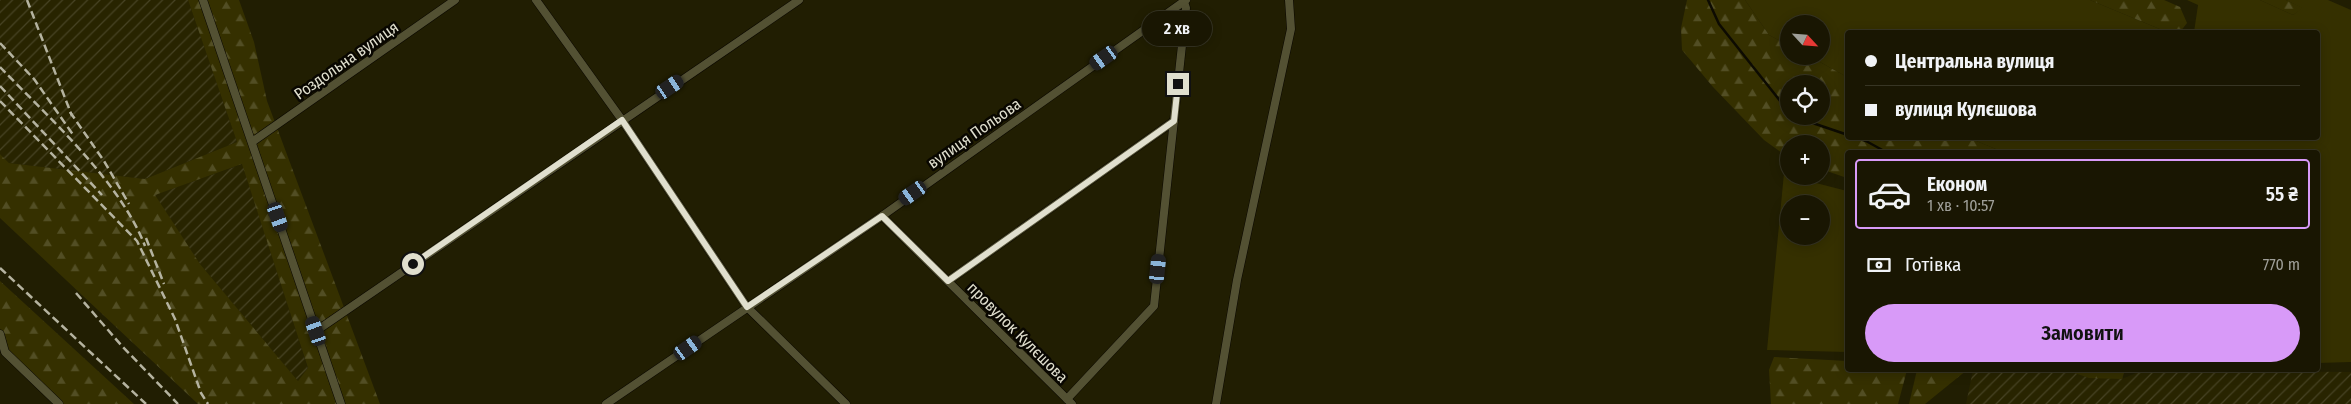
<!DOCTYPE html>
<html lang="uk">
<meta charset="utf-8">
<style>
:root{--surface:#191602;--page:#221f0c;--text:#f1f3f6;--muted:#9f9f99;--line:#373524;--accent:#d89af8}
body{margin:0;font-family:"Fira Sans Condensed",sans-serif;background:var(--page);color:var(--text);height:100vh;display:flex;flex-direction:column;font-size:19px;white-space:nowrap}
*{box-sizing:border-box;margin:0}
p{font-size:16px;color:var(--muted)}
.icon{flex:none;width:28px;height:28px;fill:none;stroke:currentColor;stroke-width:2;stroke-linecap:round;stroke-linejoin:round}
.map{position:relative;flex:1;overflow:hidden}
.panel{position:absolute;left:1845px;top:150px;width:475px;height:222px;display:flex;flex-direction:column;background:var(--surface);border-radius:5px;box-shadow:0 2px 12px #0003,0 0 0 1px var(--line)}
.panel>*{flex:none}
.banner{position:absolute;left:1845px;top:30px;width:475px;height:110px;border-radius:5px;box-shadow:0 2px 12px #0003,0 0 0 1px var(--line);display:grid;align-content:center;height:110px;padding:0 20px;background:var(--surface)}
.needle{width:32px;rotate:116deg}
.buttons{position:absolute;left:1780px;top:15px;display:grid;gap:10px}
.buttons a{display:grid;place-items:center;width:50px;height:50px;border-radius:50%;background:var(--surface);box-shadow:0 2px 12px #0003,0 0 0 1px var(--line);font-size:25px}
.end{position:absolute;width:22px;height:22px;margin:-11px;border:6px solid #e0dfce;background:#111;box-shadow:0 0 0 2px #111}
.from{border-radius:50%}
.bubble{position:absolute;height:35px;border-radius:18px;background:var(--surface);box-shadow:0 2px 12px #0003,0 0 0 1px var(--line);font-size:16px;font-weight:600;line-height:35px;text-align:center}
.car{position:absolute;width:15px;height:30px;margin:-15px -8px;border-radius:6px;box-shadow:0 0 4px 1px #0007;background:linear-gradient(#222 24%,#8ab4d8 0 40%,#222 0 76%,#8ab4d8 0 86%,#222 0)}
.banner b{display:flex;align-items:center;gap:18px;height:48px;font-size:19px}
.banner b+b{border-top:1px solid var(--line)}
.banner i{width:12px;height:12px;background:var(--text)}
ul{padding:9px 0 0;list-style:none}
li{display:flex;align-items:center;gap:15px;height:70px;margin:0 10px 8px;padding:0 10px;border:2px solid transparent;border-radius:5px}
li div{flex:1}
li b{display:block;font-size:19px}
li em{font-style:normal;font-weight:600}
li.current{border-color:var(--accent)}
li>.icon{width:45px;height:45px;stroke-width:1.5}
.pay{display:flex;align-items:center;gap:12px;height:55px;padding:0 20px;font-size:19px}
.pay p{margin-inline-start:auto}
.cta{display:flex;gap:10px;margin-top:auto;padding:10px 20px}
.cta a{flex:1;height:58px;border-radius:30px;background:var(--accent);color:#111;font-size:20px;font-weight:600;line-height:58px;text-align:center}
.map>svg:first-child{display:block}
.industrial{fill:url(#industrial-furrows)}
.green{fill:#353000;fill-rule:evenodd}
.forest{fill:url(#forest-firs);fill-rule:evenodd}
.lines{fill:none;stroke-linecap:round;stroke-linejoin:round}
.stream{stroke:#0d0b02;stroke-width:2.5}
.street-casing{stroke:#0a0700;stroke-width:9}
.street{stroke:#535133;stroke-width:8}
.rail{stroke:#b5b3a0;stroke-width:2.5;stroke-dasharray:8 4;stroke-linecap:butt}
.route{stroke:#e0dfce;stroke-width:6}
.labels{text-anchor:middle;stroke-width:5;stroke-linejoin:round;paint-order:stroke}
.street-label{font-size:16px;fill:#e0dfce;stroke:#090701}
</style>
<div class="map">
<svg width="2351" height="404" viewBox="0 0 2351 404">
<defs>
<pattern id="industrial-furrows" width="10" height="10" patternUnits="userSpaceOnUse" patternTransform="scale(1.25)"><rect width="10" height="10" fill="#282400"/><path d="M-1 1l2-2M0 10L10 0M9 11l2-2" fill="none" stroke="#474324"/></pattern>
<pattern id="forest-firs" width="22" height="20" patternUnits="userSpaceOnUse" patternTransform="scale(1.25)"><rect width="22" height="20" fill="#353000"/><path d="M5 1l3.5 6h-7zM16 11l3.5 6h-7z" fill="#524e24"/></pattern>
</defs>
<rect width="100%" height="100%" fill="#211e02"/>
<g class="industrial">
<polygon points="0,0 188,0 237,142 145,179 9,163 0,154"/>
<polygon points="243,164 308,369 298,381 200,264 154,195"/>
<polygon points="1973,370 2066,370 2088,377 2122,379 2143,370 2351,372 2351,404 1966,404"/>
</g>
<g class="green">
<polygon points="1745,0 2090,0 2167,32 1848,32 1847,77 1809,56 1821,56 1821,24 1789,24 1789,46 1769,35"/>
<polygon points="2187,0 2260,0 2293,15 2302,8 2286,0 2328,0 2351,10 2351,362 2318,363 2318,152 2003,152 1969,138 2318,138 2318,32 2194,32 2198,5"/>
<path d="M1784 173 1789 176 1847 191V352L1767 350ZM1789 204H1821V236H1789Z"/>
</g>
<g class="forest">
<path d="M188 0H239L254 42 267 101 380 404H198L0 218V154L9 163 145 179 237 142ZM242 164 308 368 298 381 200 264 155 195Z"/>
<path d="M1687 0H1745L1769 35 1789 46V56H1809L1847 77 1848 138H1969L2003 152H1848L1847 178 1821 169V144H1789V158L1764 140 1713 87 1682 50 1681 28ZM1789 84H1821V116H1789Z"/>
<polygon points="2090,0 2164,0 2180,7 2187,23 2180,32 2167,32"/>
<polygon points="2260,0 2286,0 2303,8 2293,15"/>
<polygon points="0,281 134,404 59,404 6,352 0,351"/>
<polygon points="1774,357 1847,361 1848,370 1907,370 1898,404 1771,404 1769,370"/>
<polygon points="1917,370 1967,370 1925,404 1909,404"/>
<polygon points="2066,370 2125,370 2122,379 2089,378"/>
</g>
<g class="lines">
<g class="stream">
<polyline points="1708,0 1719,24 1789,112"/>
<polyline points="1792,116 1848,135"/>
<polyline points="1857,138 1866,141 1886,152"/>
</g>
<g class="street-casing">
<g id="street">
<polyline points="203,0 341,404"/>
<polyline points="536,0 622,120 747,307 846,404"/>
<polyline points="252,142 455,0"/>
<polyline points="882,216 1072,404"/>
<polyline points="948,281 1174,121"/>
<polyline points="316,331 799,0"/>
<polyline points="0,334 5,352 59,404"/>
<polyline points="1067,399 1154,306 1186,8 1184,2"/>
<polyline points="606,404 882,216 1186,0"/>
<polyline points="1216,404 1237,280 1291,29 1289,0"/>
</g>
</g>
<use href="#street" class="street"/>
<g class="rail">
<polyline points="27,0 72,116"/>
<polyline points="0,43 34,79 74,136"/>
<path d="M0 67C48 117 120 181 145 246"/>
<polyline points="0,86 102,195"/>
<polyline points="0,101 137,241 175,319 201,393 208,404"/>
<polyline points="70,112 104,161 129,204"/>
<polyline points="146,238 164,284"/>
<polyline points="0,268 146,404"/>
<polyline points="76,293 121,345 178,404"/>
</g>
</g>
<g class="lines">
<polyline class="route" points="413,264 622,120 747,307 882,216 948,281 1174,121 1178,84"/>
</g>
<g class="labels">
<g class="street-label">
<text transform="translate(346 60) rotate(-35)" y="6">Роздольна вулиця</text>
<text transform="translate(974 133) rotate(-35)" y="6">вулиця Польова</text>
<text transform="translate(1018 332) rotate(45)" y="6">провулок Кулєшова</text>
</g>
</g>
</svg>
<div class="buttons">
<a><svg class="needle" viewBox="-14 -14 28 28"><path d="M0-13l5 13h-10z" fill="#e53935"/><path d="M0 13l5-13h-10z" fill="#9f9f99"/></svg></a>
<a><svg class="icon" aria-label="locate" viewBox="0 0 24 24"><circle cx="12" cy="12" r="6"/><path d="M12 2v4M12 18v4M2 12h4M18 12h4"/></svg></a>
<a>+</a>
<a>−</a>
</div>
<i class="end from" style="left:413px;top:264px"></i>
<i class="end" style="left:1178px;top:84px"></i>
<div class="bubble" style="left:1142px;top:11px;width:70px">2 хв</div>
<i class="car" style="left:1104px;top:58px;rotate:235deg"></i>
<i class="car" style="left:670px;top:87px;rotate:56deg"></i>
<i class="car" style="left:913px;top:193px;rotate:235deg"></i>
<i class="car" style="left:278px;top:217px;rotate:161deg"></i>
<i class="car" style="left:1158px;top:269px;rotate:6deg"></i>
<i class="car" style="left:316px;top:331px;rotate:341deg"></i>
<i class="car" style="left:688px;top:348px;rotate:55deg"></i>
<div class="banner">
<b><i class="from"></i>Центральна вулиця</b>
<b><i></i>вулиця Кулєшова</b>
</div>
<section class="panel">
<ul>
<li class="current"><svg class="icon" aria-label="car" viewBox="0 0 24 24"><path d="M5 17H2v-5l4-1 3-4h7l3 4 3 1v5h-3M9 17h6M6 11h13"/><circle cx="7" cy="17" r="2"/><circle cx="17" cy="17" r="2"/></svg><div><b>Економ</b><p>1 хв · 10:57</p></div><em>55 ₴</em></li>
</ul>
<div class="pay"><svg class="icon" aria-label="cash" viewBox="0 0 24 24"><path d="M3 7h18v10H3z"/><circle cx="12" cy="12" r="2"/></svg>Готівка<p>770 m</p></div>
<div class="cta"><a>Замовити</a></div>
</section>
</div>
